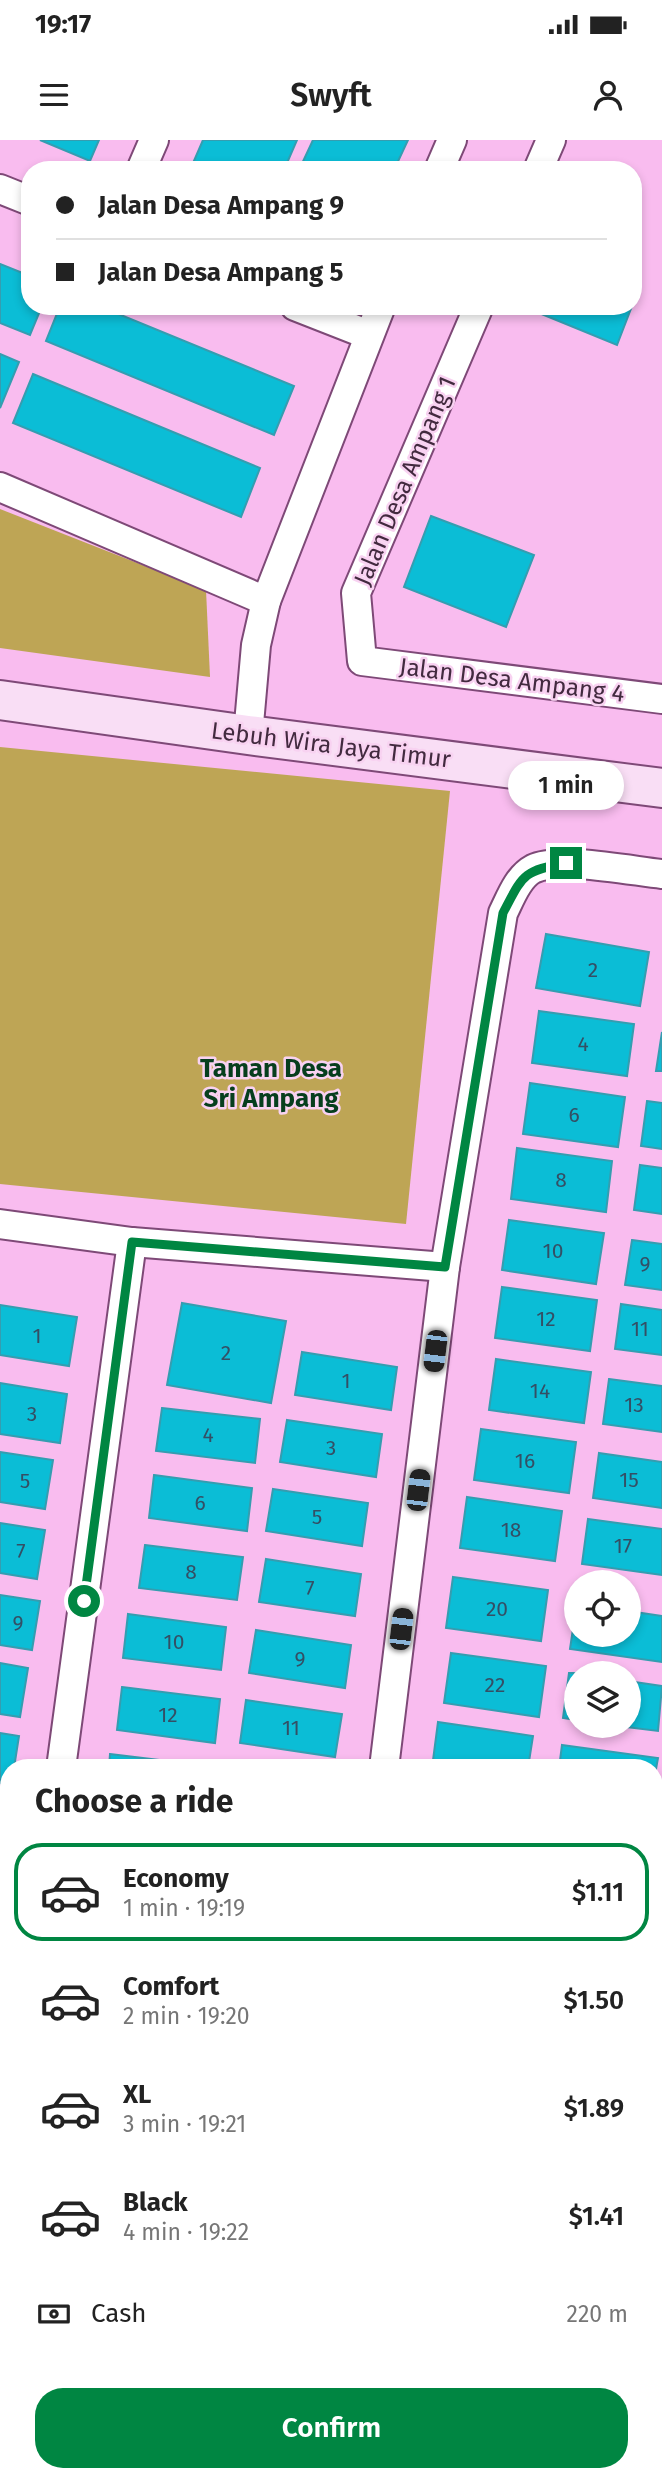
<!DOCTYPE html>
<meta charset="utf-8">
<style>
:root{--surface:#fff;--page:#f6f6f6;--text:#222;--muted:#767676;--line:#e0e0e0;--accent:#008642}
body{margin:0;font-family:"Fira Sans",sans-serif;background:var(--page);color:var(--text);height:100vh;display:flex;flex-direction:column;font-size:26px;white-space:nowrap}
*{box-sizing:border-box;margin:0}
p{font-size:23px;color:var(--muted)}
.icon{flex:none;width:38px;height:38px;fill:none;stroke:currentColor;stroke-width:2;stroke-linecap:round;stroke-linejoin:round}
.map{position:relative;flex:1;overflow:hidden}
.drawer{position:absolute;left:0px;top:1619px;width:663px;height:723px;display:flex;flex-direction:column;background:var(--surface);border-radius:28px 28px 0 0;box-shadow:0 4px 10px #0003}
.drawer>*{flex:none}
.top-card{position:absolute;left:21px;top:21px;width:621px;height:154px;border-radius:28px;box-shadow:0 4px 10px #0003;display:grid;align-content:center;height:154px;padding:0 35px;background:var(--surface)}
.controls{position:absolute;left:564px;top:1430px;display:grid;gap:14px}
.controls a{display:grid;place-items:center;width:77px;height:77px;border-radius:50%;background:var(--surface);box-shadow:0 4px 10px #0003;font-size:35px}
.end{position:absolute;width:32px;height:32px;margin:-16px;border:9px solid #008642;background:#fff;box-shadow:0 0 0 4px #fff}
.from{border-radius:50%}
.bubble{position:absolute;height:49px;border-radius:24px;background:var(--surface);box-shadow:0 4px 10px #0003;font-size:23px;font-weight:600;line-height:49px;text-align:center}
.car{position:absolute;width:21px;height:42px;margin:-21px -10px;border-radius:9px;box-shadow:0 0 5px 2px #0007;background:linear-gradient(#222 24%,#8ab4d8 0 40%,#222 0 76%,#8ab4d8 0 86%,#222 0)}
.top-card b{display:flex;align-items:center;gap:24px;height:66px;font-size:26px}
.top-card b+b{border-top:2px solid var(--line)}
.top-card i{width:18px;height:18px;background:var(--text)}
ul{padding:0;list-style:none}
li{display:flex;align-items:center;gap:21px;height:98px;margin:0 14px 10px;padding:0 21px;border:4px solid transparent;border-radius:28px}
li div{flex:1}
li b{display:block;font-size:26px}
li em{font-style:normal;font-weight:600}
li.current{border-color:var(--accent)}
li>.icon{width:63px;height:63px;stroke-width:1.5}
h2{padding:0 35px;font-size:32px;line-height:84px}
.pay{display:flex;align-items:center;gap:18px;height:77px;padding:0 35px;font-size:26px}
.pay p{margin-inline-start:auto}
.cta{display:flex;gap:14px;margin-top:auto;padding:14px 35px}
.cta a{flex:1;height:80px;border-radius:28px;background:var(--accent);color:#fff;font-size:28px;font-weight:600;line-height:80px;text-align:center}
.status{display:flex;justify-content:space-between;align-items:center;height:49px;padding:0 35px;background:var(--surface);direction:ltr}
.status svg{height:19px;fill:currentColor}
header{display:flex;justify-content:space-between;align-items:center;height:91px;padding:0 35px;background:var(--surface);font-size:32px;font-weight:600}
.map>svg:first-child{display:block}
.green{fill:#bea555}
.building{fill:#0bbdd6;stroke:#359db0;stroke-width:2}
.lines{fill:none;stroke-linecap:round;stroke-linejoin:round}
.lane-casing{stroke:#7e4977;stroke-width:18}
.street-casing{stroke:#7e4977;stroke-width:32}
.secondary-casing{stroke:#7e4977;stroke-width:42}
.lane{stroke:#fff;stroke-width:14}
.street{stroke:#fff;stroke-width:28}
.secondary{stroke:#f9def5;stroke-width:38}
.route{stroke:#008642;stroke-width:9}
.labels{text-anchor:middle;stroke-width:5;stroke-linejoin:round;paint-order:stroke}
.number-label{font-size:21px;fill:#344f65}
.street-label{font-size:24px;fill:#422a3f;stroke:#f8d2f1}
.neighbourhood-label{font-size:26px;font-weight:bold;fill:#063e1d;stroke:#f8d2f1}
</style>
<div class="status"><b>19:17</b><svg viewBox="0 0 49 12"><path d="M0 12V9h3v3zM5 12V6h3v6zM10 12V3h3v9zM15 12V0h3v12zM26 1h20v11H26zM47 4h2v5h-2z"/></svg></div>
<header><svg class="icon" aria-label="menu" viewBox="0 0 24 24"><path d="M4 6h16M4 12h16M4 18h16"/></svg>Swyft<svg class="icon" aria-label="person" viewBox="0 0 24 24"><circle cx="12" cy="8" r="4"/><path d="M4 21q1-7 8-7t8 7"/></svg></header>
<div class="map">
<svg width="662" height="2340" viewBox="0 0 662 2340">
<rect width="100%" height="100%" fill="#f9bcef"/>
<g class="green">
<polygon points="0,369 206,450 210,537 0,508"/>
<polygon points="0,607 450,651 406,1084 0,1044"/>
</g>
<g class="building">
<polygon points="40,0 99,0 90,21"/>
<polygon points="203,0 297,0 284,30 190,30"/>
<polygon points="313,0 408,0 394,30 299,30"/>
<polygon points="0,124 30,136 30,166 42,166 30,195 0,183"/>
<polygon points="634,147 639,149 634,164"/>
<polygon points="60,166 99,166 294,246 274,295 46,201"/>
<polygon points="522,166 632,166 617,205"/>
<polygon points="0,214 19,222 0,268"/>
<polygon points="33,234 260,328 241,377 13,283"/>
<polygon points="431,376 534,415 506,487 404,447"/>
<polygon points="546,794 649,812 640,866 536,848"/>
<polygon points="539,871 634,884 627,936 532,923"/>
<polygon points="662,892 662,931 656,931"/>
<polygon points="530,943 625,957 618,1007 523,994"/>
<polygon points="647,961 662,963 662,1009 641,1006"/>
<polygon points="517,1008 612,1021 606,1072 511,1059"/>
<polygon points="640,1025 662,1028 662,1074 634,1070"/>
<polygon points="509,1080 604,1093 596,1144 502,1130"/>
<polygon points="632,1100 662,1104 662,1150 625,1145"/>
<polygon points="502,1147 597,1160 590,1211 495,1198"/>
<polygon points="182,1163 286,1181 271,1263 167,1245"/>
<polygon points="621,1164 662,1170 662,1215 615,1209"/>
<polygon points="0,1165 77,1177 69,1226 0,1215"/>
<polygon points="302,1212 397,1227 391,1270 295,1255"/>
<polygon points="496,1219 591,1232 584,1283 489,1270"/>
<polygon points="609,1239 662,1246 662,1292 603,1284"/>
<polygon points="0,1243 67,1254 60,1303 0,1294"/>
<polygon points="162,1268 260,1279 255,1323 156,1311"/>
<polygon points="287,1280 382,1294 376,1337 280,1322"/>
<polygon points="481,1289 576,1302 569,1353 474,1340"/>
<polygon points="0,1312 53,1320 45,1369 0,1362"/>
<polygon points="599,1313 662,1322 662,1368 593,1358"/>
<polygon points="154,1335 252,1348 247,1391 149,1378"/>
<polygon points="273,1349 368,1363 362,1406 266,1391"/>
<polygon points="467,1357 562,1371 555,1421 460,1408"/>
<polygon points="588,1379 662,1389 662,1435 582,1424"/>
<polygon points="0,1383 45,1390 37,1439 0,1433"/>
<polygon points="145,1405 243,1417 237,1460 139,1448"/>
<polygon points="266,1419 361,1434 355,1476 259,1462"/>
<polygon points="453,1437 548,1450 541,1501 446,1488"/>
<polygon points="0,1455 40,1461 32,1510 0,1505"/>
<polygon points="576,1469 576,1494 628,1494 628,1471 662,1476 662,1522 570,1509"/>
<polygon points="128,1474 226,1487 221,1530 123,1518"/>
<polygon points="256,1490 351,1505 345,1548 249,1533"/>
<polygon points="451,1513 546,1526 539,1577 444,1563"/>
<polygon points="0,1523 28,1528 20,1577 0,1574"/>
<polygon points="569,1533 576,1533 576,1580 563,1578"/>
<polygon points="628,1541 662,1546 658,1591 618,1586 628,1586"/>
<polygon points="122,1547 220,1559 215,1603 117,1590"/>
<polygon points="246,1560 342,1574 335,1617 240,1603"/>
<polygon points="438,1582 533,1596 528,1628 432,1628"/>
<polygon points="0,1593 19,1596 14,1628 9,1628 9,1645 0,1643"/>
<polygon points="562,1605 658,1618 654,1640 654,1628 559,1628"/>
<polygon points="110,1614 208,1626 208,1628 109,1628"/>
<polygon points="0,1673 7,1674 0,1720"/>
<polygon points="0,1740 5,1740 0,1775"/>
<polygon points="193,2333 213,2333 224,2340 188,2340"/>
</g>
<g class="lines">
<g class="lane-casing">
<g id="lane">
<polyline points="368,2333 400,2340"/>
<polyline points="133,2340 136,2333"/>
</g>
</g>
<g class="street-casing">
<g id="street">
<polyline points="141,30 154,0"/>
<polyline points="439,30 452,0"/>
<polyline points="538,30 551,0"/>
<polyline points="0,49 30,61"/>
<polyline points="295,166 369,195"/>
<polyline points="479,166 356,453 362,521 662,559"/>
<polyline points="0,347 266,461"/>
<polyline points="248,595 256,505 266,461 381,166"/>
<polyline points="0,1084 132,1102 445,1127"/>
<polyline points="61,1628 132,1102"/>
<path d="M384 1628 445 1127 503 773C510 759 518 737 533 729 560 716 632 731 662 734"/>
<polyline points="654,1978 662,1922"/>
<polyline points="0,2086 9,2021"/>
<polyline points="0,2174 9,2175"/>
<polyline points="654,2252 662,2251"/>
</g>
</g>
<g class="secondary-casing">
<polyline id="secondary" points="0,560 248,595 662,648"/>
</g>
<use href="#lane" class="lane"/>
<use href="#street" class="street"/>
<use href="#secondary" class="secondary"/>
</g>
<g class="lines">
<path class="route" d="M84 1461 132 1102 445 1127 503 773C523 735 522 731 566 723"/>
</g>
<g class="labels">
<g class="number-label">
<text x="593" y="837">2</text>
<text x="583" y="911">4</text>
<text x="574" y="982">6</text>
<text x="561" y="1047">8</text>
<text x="553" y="1118">10</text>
<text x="645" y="1131">9</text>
<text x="546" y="1186">12</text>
<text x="640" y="1196">11</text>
<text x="37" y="1203">1</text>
<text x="226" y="1220">2</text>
<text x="346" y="1248">1</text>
<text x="540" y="1258">14</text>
<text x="634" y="1272">13</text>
<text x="32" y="1281">3</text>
<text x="208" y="1302">4</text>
<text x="331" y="1315">3</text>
<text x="525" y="1328">16</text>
<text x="629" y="1347">15</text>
<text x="25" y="1348">5</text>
<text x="200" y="1370">6</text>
<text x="317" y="1384">5</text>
<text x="511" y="1397">18</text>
<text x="623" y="1413">17</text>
<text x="21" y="1418">7</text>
<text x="191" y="1439">8</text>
<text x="310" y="1455">7</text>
<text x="497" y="1476">20</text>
<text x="18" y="1490">9</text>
<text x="174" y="1509">10</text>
<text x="300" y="1526">9</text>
<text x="495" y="1552">22</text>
<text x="168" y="1582">12</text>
<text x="291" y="1595">11</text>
</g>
<g class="street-label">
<text transform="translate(405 341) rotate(-67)" y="8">Jalan Desa Ampang 1</text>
<text transform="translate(512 540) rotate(7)" y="8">Jalan Desa Ampang 4</text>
<text transform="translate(331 605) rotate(7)" y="8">Lebuh Wira Jaya Timur</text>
</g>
<g class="neighbourhood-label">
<text x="271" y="937">Taman Desa<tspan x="271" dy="30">Sri Ampang</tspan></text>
</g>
</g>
</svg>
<div class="controls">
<a><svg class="icon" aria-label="locate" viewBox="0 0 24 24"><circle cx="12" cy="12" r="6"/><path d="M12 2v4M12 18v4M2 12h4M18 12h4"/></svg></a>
<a><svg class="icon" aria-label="layers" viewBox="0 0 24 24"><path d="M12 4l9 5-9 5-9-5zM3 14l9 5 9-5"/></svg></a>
</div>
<i class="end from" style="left:84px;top:1461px"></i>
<i class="end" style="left:566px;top:723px"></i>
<div class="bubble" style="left:508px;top:621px;width:116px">1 min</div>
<i class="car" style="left:435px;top:1211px;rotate:187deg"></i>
<i class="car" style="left:418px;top:1350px;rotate:7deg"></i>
<i class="car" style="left:401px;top:1489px;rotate:7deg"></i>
<div class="top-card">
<b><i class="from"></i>Jalan Desa Ampang 9</b>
<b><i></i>Jalan Desa Ampang 5</b>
</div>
<section class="drawer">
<h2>Choose a ride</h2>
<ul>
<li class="current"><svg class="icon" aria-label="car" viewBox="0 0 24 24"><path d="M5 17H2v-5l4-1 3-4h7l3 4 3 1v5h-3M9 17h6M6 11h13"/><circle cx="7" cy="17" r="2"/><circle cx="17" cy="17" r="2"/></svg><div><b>Economy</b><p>1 min · 19:19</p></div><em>$1.11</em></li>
<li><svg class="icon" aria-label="car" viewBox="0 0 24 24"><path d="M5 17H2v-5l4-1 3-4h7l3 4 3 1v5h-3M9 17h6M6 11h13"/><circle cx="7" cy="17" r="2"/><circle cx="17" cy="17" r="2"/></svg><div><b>Comfort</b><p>2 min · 19:20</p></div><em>$1.50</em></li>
<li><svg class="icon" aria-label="car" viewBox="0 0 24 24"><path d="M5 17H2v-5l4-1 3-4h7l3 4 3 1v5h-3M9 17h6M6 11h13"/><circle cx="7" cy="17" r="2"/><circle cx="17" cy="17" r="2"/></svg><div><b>XL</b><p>3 min · 19:21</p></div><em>$1.89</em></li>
<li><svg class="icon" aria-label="car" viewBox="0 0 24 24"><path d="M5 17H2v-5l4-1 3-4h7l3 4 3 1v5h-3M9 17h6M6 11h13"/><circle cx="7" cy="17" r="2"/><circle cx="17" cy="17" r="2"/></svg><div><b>Black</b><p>4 min · 19:22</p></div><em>$1.41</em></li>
</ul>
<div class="pay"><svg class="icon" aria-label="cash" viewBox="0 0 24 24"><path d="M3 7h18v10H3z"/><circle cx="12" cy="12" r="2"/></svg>Cash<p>220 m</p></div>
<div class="cta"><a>Confirm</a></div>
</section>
</div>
